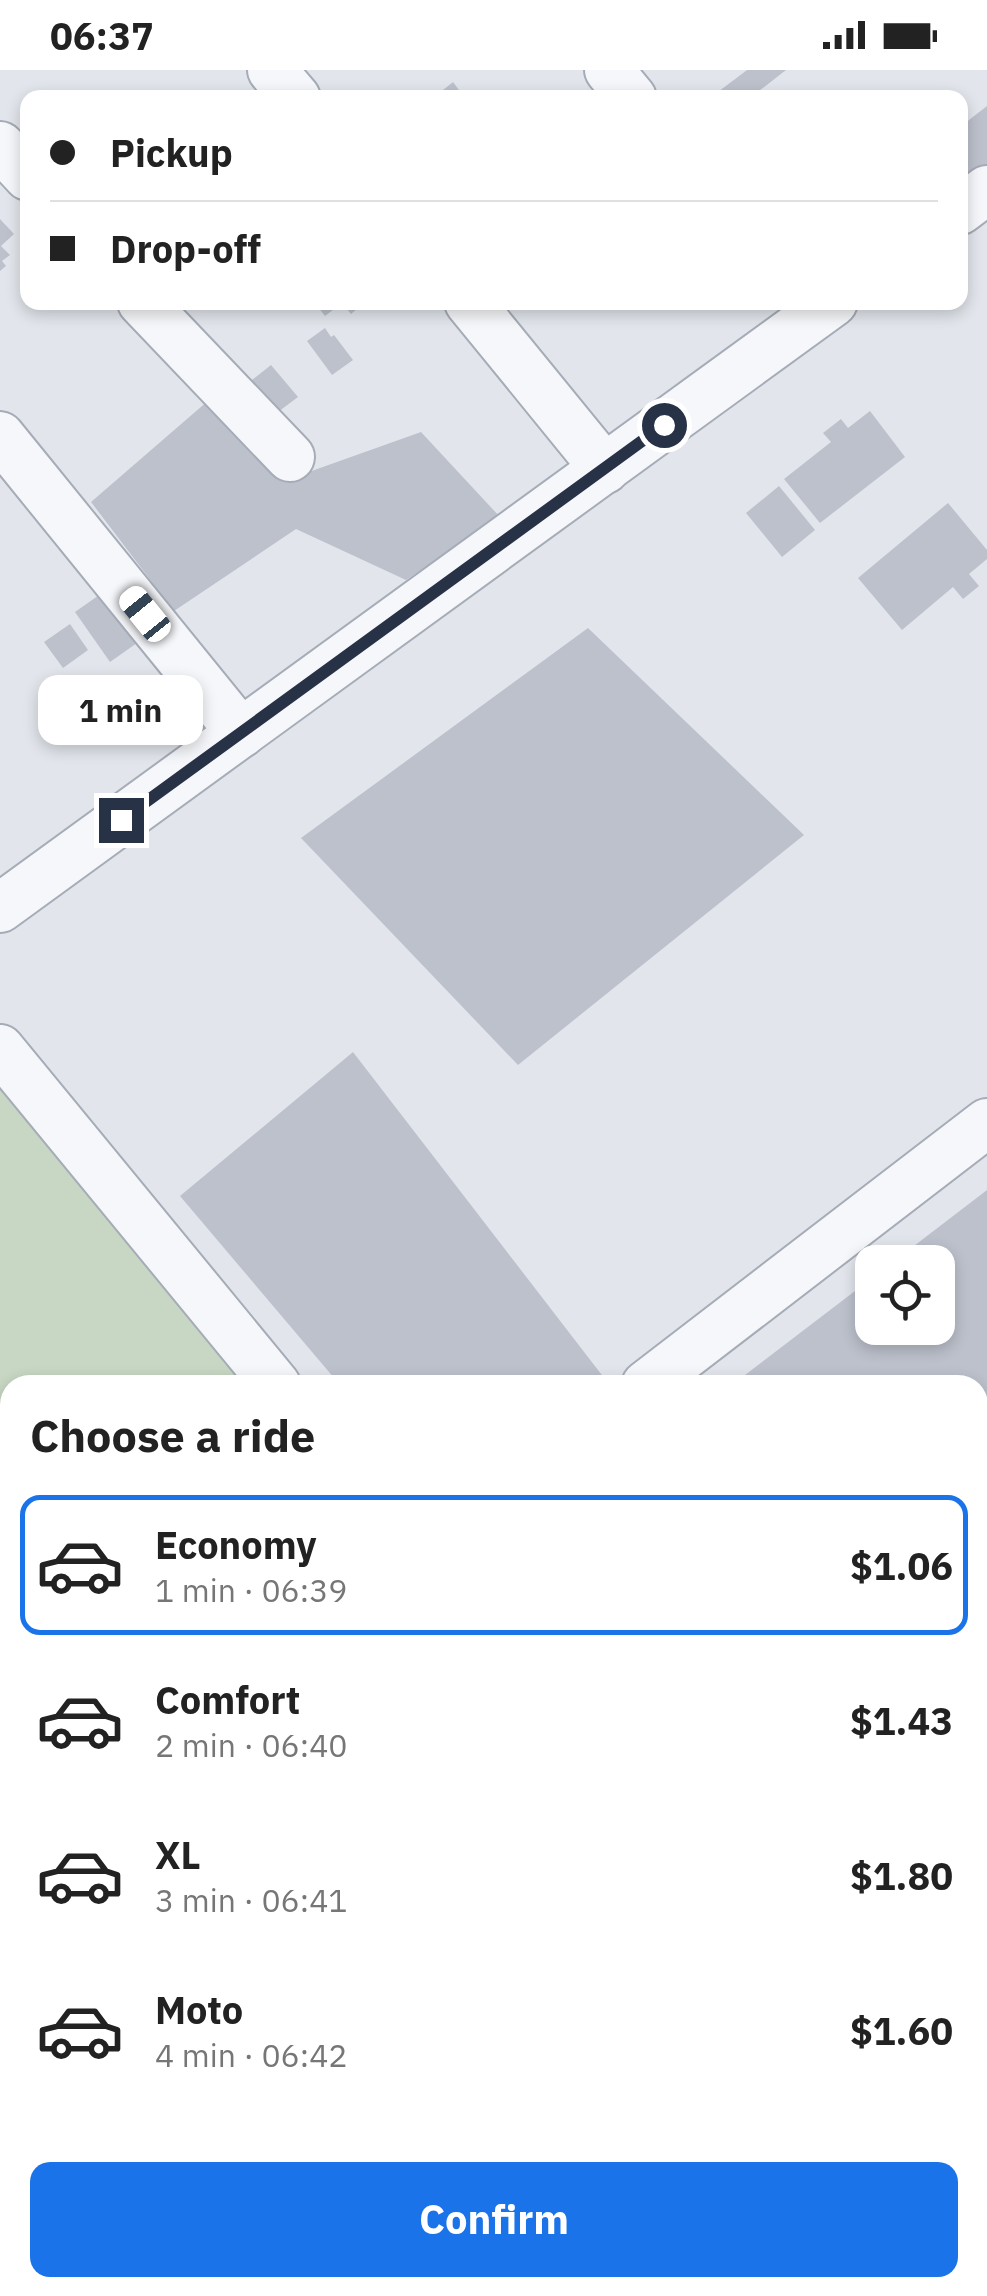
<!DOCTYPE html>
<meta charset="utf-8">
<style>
:root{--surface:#fff;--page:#f6f6f6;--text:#222;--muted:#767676;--line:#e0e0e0;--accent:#1a73e8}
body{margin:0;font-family:"IBM Plex Sans",sans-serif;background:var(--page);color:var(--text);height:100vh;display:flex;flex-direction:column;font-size:38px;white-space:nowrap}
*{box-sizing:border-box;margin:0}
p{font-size:32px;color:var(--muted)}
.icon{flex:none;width:55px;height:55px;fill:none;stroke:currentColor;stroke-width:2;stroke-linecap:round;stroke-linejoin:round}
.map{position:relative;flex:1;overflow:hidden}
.panel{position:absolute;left:0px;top:1305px;width:988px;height:922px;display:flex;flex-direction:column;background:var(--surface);border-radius:30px 30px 0 0;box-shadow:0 5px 15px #0003}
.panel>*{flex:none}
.banner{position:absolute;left:20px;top:20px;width:948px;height:220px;border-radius:20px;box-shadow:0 5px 15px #0003;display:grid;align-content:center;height:220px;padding:0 30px;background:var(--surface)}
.tools{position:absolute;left:855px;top:1175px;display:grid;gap:20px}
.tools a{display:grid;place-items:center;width:100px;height:100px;border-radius:20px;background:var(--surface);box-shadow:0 5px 15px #0003;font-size:50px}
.end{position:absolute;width:45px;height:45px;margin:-22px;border:12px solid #283246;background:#fff;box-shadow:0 0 0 5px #fff}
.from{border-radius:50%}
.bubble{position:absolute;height:70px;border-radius:20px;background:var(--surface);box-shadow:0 5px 15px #0003;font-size:32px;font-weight:700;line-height:70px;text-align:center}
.car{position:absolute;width:30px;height:60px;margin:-30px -15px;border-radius:12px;box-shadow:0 0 8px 2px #0007;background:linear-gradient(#fff 24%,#345 0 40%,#fff 0 76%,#345 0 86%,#fff 0)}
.banner b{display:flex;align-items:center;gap:35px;height:95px;font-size:38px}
.banner b+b{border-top:2px solid var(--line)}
.banner i{width:25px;height:25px;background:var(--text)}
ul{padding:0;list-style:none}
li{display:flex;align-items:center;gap:30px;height:140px;margin:0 20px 15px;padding:0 10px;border:5px solid transparent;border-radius:20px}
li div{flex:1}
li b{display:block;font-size:38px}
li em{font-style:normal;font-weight:700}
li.active{border-color:var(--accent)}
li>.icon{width:90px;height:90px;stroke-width:1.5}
h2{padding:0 30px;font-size:45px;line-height:120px}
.action{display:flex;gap:20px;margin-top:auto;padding:20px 30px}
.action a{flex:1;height:115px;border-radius:20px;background:var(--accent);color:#fff;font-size:40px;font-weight:700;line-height:115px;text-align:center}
.status{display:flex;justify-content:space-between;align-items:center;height:70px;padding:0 50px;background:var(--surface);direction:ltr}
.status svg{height:28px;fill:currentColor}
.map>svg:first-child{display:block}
.green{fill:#c7d7c3}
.building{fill:#bcc1cc}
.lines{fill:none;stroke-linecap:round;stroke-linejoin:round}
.minor-casing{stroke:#a6acb7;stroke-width:52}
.minor{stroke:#f6f7fa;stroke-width:48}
.route{stroke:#283246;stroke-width:12}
</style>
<div class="status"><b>06:37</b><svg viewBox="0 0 49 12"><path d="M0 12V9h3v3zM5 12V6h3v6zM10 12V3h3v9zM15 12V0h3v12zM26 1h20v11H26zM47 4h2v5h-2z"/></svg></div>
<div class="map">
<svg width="987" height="2226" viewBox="0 0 987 2226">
<rect width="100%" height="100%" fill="#e2e6ec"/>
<polygon class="green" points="0,987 275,1315 10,1315 10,2218 978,2218 978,2154 987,2165 987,2226 0,2226"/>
<g class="building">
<polygon points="747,0 786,0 750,28 710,28"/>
<polygon points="453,12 465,28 433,28"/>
<polygon points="987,36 987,103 960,123 960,57"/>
<polygon points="0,149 14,164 1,176 10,185 2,191 6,196 0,201"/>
<polygon points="314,232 365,232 351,244 342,233 325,246"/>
<polygon points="325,258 331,267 334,265 353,290 332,305 307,271"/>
<polygon points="271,295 298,327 278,342 252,310"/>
<polygon points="217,323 292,408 421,362 500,447 406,510 296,459 174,541 91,432"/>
<polygon points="870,341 905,387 820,453 784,409 831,372 823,363 841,349 848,358"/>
<polygon points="779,416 815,460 782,487 746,443"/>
<polygon points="948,433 987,480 987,489 969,504 979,516 963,529 953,517 902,560 858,508"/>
<polygon points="102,523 137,573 110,592 75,542"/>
<polygon points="70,554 88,580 63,598 44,572"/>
<polygon points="588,558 804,765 518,995 301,768"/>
<polygon points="127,609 141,630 150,624 156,633 95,674 75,644"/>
<polygon points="353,982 608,1313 606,1315 340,1315 180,1126"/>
<polygon points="987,1120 987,1409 978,1416 978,1315 732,1315 872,1208 872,1258 938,1258 938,1192 893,1192"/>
</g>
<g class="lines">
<g class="minor-casing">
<g id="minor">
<polyline points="272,0 296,28"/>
<polyline points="609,0 632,28"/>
<polyline points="0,76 28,106"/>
<polyline points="960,140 987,120"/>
<polyline points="142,232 290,387"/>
<polyline points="469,232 605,399"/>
<polyline points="0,366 241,663"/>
<polyline points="0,838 833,232"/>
<polyline points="0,979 276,1315"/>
<polyline points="646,1315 987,1053"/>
<polyline points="978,1779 987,1790"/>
<polyline points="0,1843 10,1836"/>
<polyline points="0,2197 10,2211"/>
</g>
</g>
<use href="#minor" class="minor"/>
</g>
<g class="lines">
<polyline class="route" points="121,750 664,355"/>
</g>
</svg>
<div class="tools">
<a><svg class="icon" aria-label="locate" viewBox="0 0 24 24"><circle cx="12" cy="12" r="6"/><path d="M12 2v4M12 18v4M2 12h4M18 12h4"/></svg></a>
</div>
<i class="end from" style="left:664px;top:355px"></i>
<i class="end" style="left:121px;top:750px"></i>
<div class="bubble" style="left:38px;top:605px;width:165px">1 min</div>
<i class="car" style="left:145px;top:544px;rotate:321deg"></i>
<div class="banner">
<b><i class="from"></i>Pickup</b>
<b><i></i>Drop-off</b>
</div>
<section class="panel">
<h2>Choose a ride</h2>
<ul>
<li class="active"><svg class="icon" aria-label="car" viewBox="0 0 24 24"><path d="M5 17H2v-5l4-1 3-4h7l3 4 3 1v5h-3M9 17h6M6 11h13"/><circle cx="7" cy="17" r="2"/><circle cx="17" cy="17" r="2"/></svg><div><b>Economy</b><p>1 min · 06:39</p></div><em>$1.06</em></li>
<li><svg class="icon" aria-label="car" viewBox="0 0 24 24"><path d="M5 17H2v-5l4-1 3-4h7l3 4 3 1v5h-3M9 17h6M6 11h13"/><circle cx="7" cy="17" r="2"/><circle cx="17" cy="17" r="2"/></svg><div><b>Comfort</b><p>2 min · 06:40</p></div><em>$1.43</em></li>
<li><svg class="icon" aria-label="car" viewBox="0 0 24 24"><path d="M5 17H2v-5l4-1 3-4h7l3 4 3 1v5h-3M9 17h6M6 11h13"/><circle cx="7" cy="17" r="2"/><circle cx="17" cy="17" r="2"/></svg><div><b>XL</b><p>3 min · 06:41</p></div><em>$1.80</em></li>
<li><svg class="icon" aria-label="car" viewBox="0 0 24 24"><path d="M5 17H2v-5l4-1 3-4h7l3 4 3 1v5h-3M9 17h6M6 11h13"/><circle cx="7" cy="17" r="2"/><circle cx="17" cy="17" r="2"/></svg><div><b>Moto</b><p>4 min · 06:42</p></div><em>$1.60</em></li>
</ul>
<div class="action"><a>Confirm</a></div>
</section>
</div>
